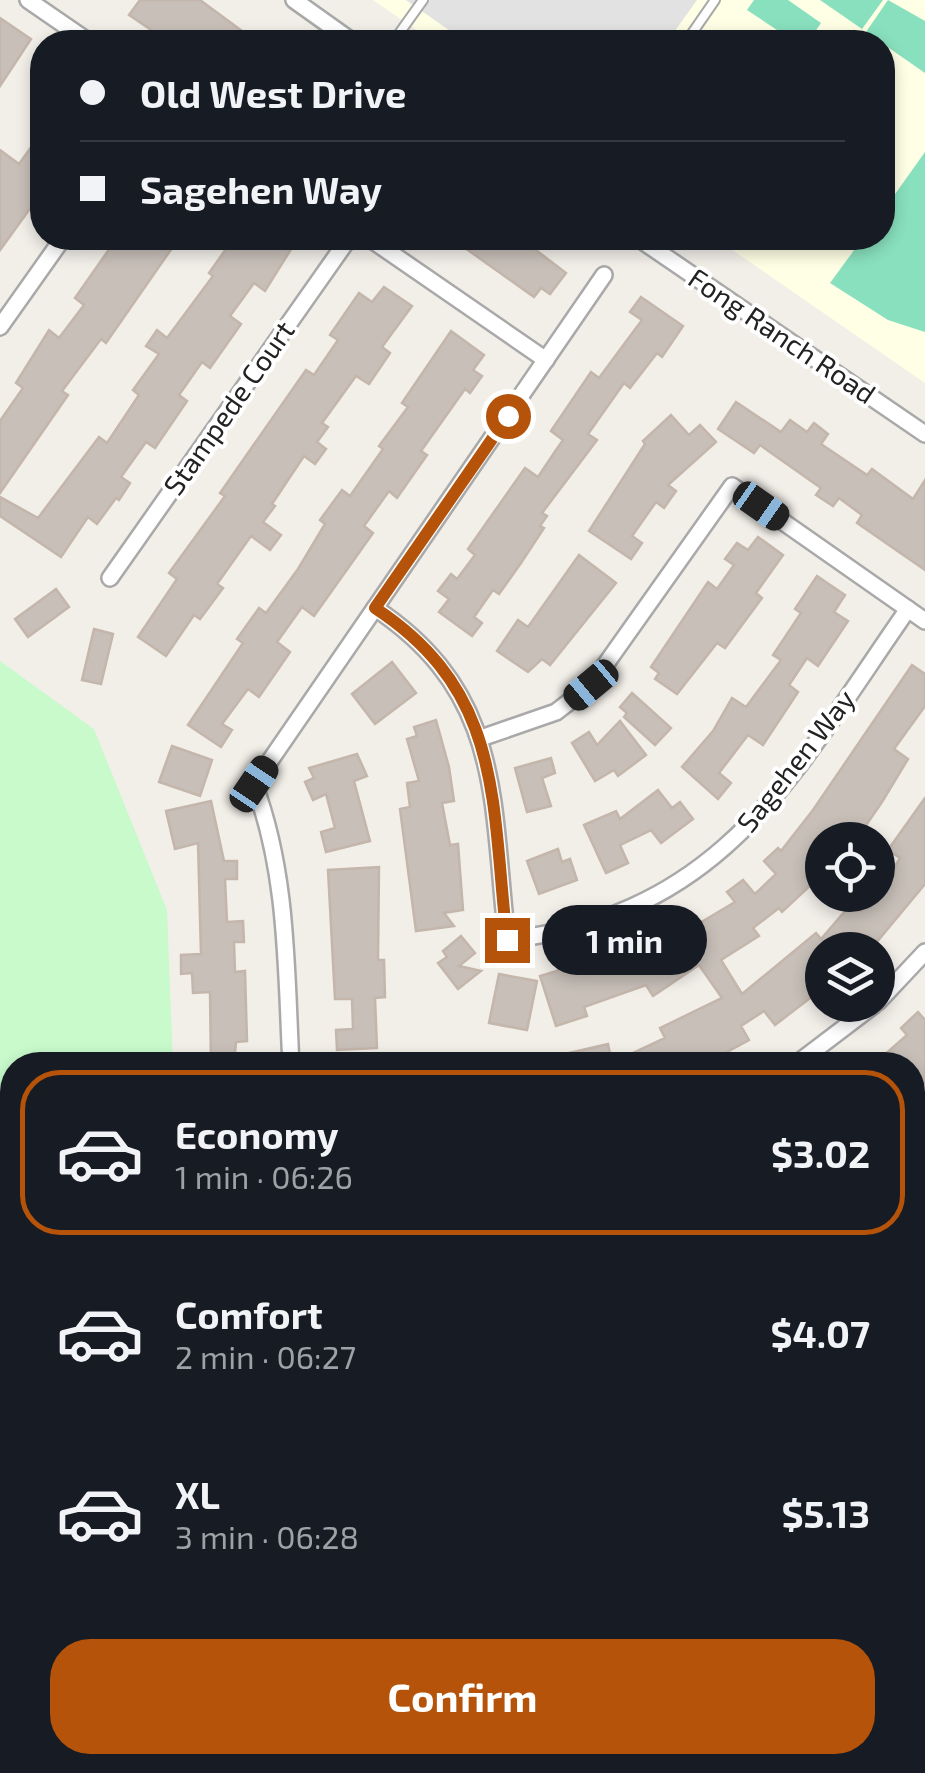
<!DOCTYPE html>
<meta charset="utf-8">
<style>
:root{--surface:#171b24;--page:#20242c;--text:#f1f3f6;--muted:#9ea1a6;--line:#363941;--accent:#b45309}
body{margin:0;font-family:"Exo 2",sans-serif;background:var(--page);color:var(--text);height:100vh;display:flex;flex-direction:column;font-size:38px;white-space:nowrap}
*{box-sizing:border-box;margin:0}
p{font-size:32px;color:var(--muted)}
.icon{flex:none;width:55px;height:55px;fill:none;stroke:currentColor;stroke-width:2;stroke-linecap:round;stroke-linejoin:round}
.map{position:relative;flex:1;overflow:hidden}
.details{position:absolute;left:0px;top:1052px;width:925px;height:722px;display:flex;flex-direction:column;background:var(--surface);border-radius:40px 40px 0 0;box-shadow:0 5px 15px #0003}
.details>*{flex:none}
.guide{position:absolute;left:30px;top:30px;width:865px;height:220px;border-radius:40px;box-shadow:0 5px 15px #0003;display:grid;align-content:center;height:220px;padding:0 50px;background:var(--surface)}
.fabs{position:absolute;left:805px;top:822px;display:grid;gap:20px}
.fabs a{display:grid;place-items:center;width:90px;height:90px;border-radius:50%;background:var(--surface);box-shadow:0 5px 15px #0003;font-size:50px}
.end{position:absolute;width:45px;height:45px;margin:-22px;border:12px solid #b45309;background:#fff;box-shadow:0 0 0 5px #fff}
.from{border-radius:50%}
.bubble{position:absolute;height:70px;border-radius:35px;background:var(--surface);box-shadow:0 5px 15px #0003;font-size:32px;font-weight:700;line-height:70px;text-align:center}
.car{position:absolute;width:30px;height:60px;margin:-30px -15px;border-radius:12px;box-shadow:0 0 8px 2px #0007;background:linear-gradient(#222 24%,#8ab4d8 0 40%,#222 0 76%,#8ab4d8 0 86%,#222 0)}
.guide b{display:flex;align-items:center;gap:35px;height:95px;font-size:38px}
.guide b+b{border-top:2px solid var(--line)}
.guide i{width:25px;height:25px;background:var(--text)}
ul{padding:18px 0 0;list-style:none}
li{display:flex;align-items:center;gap:30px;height:165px;margin:0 20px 15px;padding:0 30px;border:5px solid transparent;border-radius:40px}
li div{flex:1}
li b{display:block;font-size:38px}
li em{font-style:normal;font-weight:700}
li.on{border-color:var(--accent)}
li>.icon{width:90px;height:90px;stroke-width:1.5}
.button{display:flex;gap:20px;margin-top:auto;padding:20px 50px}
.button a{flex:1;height:115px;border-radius:40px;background:var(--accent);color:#fff;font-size:40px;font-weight:700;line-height:115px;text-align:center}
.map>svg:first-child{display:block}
.education{fill:#ffffe5}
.park{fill:#c8facc}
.pitch{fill:#88e0be}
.parking{fill:#e2e2e2}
.building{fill:#c7bfb8;stroke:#c4b6ab;stroke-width:2.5}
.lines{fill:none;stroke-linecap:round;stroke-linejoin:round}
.service-casing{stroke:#a9a9a9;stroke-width:12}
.minor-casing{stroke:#a9a9a9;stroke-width:20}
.tertiary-casing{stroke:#a9a9a9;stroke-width:25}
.service{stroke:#fff;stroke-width:8}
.minor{stroke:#fff;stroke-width:15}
.tertiary{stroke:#fff;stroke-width:20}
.route{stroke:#b45309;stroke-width:12}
.labels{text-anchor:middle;stroke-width:8;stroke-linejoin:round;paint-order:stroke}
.street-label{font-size:28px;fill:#222;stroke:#fff}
</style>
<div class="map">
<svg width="925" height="1773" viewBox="0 0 925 1773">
<rect width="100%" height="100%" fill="#f2efe9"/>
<polygon class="education" points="373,0 925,0 925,383 715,238 882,238 882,42 434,42"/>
<polygon class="park" points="0,661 94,729 167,910 173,1065 12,1065 12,1367 0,1365"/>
<g class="pitch">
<polygon points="754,0 788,0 821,23 808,42 795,42 747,10"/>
<polygon points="820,0 883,0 862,29"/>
<polygon points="888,0 925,21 925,73 866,32"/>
<polygon points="925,152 925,332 888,320 830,283 863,238 882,238 883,211"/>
</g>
<polygon class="parking" points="406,0 697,0 667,42 466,42"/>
<g class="building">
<polygon points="140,0 200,0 257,42 169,42 129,15"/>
<polygon points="0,18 31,39 0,86"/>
<polygon points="42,132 42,192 0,250 0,150 19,164"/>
<polygon points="117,238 179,238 106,343 101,339 62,391 68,395 0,493 0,421 23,388 16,383 49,330 59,338 84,305 75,298"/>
<polygon points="247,238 298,238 265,291 254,283 230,316 241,324 210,368 202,362 179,395 187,401 155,448 146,442 121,477 130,483 119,500 116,498 97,524 88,517 61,557 0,516 0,497 38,518 99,437 107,443 139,395 133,390 159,354 146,346 157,330 167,338 213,276 209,273 231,242 240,248"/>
<polygon points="451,238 533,238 528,244 566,273 550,294 541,288 534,297"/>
<polygon points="384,287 412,306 382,347 390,353 369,384 356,376 322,423 328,427 317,442 326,449 315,464 304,456 272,504 275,506 263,522 281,535 270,550 251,536 217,584 223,588 200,619 194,615 166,656 138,637 177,579 169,573 225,496 220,493 306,370 314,375 338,340 330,335 359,293 372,302"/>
<polygon points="641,297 683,326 662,357 657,353 630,388 624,383 588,434 597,440 542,513 547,516 540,526 544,528 521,563 499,594 493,590 474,617 482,623 472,636 439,612 449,599 438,591 451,574 457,579 475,555 468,549 525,468 538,477 554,453 563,440 551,431 591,372 599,378 642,320 630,312"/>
<polygon points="451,331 484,355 473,370 482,376 470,393 465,389 421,451 427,455 397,498 389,491 364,526 373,533 314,616 302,607 277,642 290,652 259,697 248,689 222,724 232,730 221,747 188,725 243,643 237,639 259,608 266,613 298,569 325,524 320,520 342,490 350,496 383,449 379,446 408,407 402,403"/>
<polygon points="736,402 781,432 790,420 807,432 814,423 828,434 821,444 867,475 872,469 913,499 925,480 925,570 857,523 862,515 839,498 833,506 816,495 821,488 760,445 754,453 718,429"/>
<polygon points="671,415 689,435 700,425 716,442 668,485 676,491 664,508 656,502 632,536 642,543 631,559 589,531 645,444 643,441"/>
<polygon points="758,537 783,555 756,593 762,598 725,648 717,643 677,694 655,679 659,673 651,667 708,582 717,589 734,565 725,559 737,543 748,550"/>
<polygon points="579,555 616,583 550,665 542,659 528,672 497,651 518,620 528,627"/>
<polygon points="817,576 845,595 834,612 848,621 818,666 807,658 789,685 798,692 763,745 748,735 719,773 731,783 718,799 682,767 713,731 732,698 746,707 781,660 773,655 801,613 795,609"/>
<polygon points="56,589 69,607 28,637 15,619"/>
<polygon points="94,629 113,634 101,684 82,680"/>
<polygon points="392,662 416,693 375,724 352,694"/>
<polygon points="912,665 925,674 925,706 894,749 908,759 882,802 860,834 844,823 831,840 822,840 822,852 805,876 812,884 782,912 779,908 753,928 759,936 721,960 742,994 816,933 821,939 852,903 861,911 878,895 900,858 888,850 925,798 925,884 871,949 861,940 852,950 822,950 822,989 775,1025 764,1011 741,1026 749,1040 703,1065 694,1056 678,1065 544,1065 543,1059 608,1044 612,1063 665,1038 660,1028 722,998 699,965 653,996 646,985 584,1007 587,1016 556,1026 540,976 605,956 610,968 651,953 645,943 668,928 693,916 698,924 735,902 727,892 743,880 755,894 776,874 764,861 778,848 781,851 813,810"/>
<polygon points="632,693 671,728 655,745 624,717 627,713 620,707"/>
<polygon points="436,720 449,767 454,801 442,803 450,845 458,844 463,910 444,913 454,926 416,931 400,809 410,807 407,783 419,781 407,739 417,736 414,727"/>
<polygon points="620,721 646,755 618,776 614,770 595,781 572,743 589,732 597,745"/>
<polygon points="172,746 212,760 200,796 159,782"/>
<polygon points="357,754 367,776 354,781 370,841 326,852 321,832 335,828 326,794 313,800 305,782 314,778 309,768"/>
<polygon points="551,758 555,773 542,778 551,806 527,812 515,768"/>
<polygon points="658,790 672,808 680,802 693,819 661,843 651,830 620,845 628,863 606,873 584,825 616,811 620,819"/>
<polygon points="211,801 224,861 237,861 237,879 225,879 227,922 243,921 244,942 234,942 235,972 245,971 247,1041 236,1042 234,1065 211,1065 210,992 193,993 192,973 181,974 181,955 201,954 198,843 175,849 166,811"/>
<polygon points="558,849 562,862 570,859 577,880 539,894 527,861"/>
<polygon points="379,867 378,960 384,960 385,997 375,998 377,1048 337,1050 336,1030 353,1029 352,999 335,999 328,870"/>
<polygon points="461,936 475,953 459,966 481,971 458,989 438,963 447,957 443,951"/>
<polygon points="499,974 537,981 527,1030 489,1023"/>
<polygon points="918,1012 925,1020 925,1083 912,1065 873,1065 907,1035 901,1028"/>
</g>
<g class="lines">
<g class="service-casing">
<g id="service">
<polyline points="393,42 423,0"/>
<polyline points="686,42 715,0"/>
</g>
</g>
<g class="minor-casing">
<g id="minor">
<polyline points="28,0 89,42"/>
<polyline points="294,0 353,42"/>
<polyline points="369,238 546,360"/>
<polyline points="638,238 925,434"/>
<polyline points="0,327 63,238"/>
<polyline points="110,578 349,238"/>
<path d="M375 608C504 694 491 802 507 940 726 914 794 772 908 609"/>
<polyline points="481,738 556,712 591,685 732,486 925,621"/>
<polyline points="878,1002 925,952"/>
<path d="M291 1065C286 970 288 874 254 784L604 275"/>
<polyline points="795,1065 874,1005"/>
<polyline points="912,1514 925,1512"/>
<polyline points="0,1618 12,1619"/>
<polyline points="0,1725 12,1673"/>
<polyline points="211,1773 214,1762"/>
</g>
</g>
<g class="tertiary-casing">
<g id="tertiary">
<polyline points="912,1290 925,1289"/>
<polyline points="0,1393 12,1394"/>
</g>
</g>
<use href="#service" class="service"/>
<use href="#minor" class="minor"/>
<use href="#tertiary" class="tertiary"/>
</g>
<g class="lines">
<path class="route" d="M507 940C491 802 504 693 375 608L508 416"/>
</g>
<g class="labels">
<g class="street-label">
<text transform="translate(782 336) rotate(34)" y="10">Fong Ranch Road</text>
<text transform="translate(229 408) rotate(-55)" y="10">Stampede Court</text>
<text transform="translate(796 761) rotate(-52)" y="10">Sagehen Way</text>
</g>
</g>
</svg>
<div class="fabs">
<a><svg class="icon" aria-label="locate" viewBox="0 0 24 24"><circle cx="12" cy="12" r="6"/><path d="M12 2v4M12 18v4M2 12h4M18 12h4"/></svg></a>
<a><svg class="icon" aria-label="layers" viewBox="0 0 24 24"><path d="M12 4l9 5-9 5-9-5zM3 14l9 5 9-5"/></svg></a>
</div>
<i class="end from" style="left:508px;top:416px"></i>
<i class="end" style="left:507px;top:940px"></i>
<div class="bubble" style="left:542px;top:905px;width:165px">1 min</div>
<i class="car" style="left:761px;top:506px;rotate:125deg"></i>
<i class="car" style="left:591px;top:685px;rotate:230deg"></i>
<i class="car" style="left:254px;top:784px;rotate:34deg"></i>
<div class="guide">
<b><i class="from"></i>Old West Drive</b>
<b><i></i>Sagehen Way</b>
</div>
<section class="details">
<ul>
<li class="on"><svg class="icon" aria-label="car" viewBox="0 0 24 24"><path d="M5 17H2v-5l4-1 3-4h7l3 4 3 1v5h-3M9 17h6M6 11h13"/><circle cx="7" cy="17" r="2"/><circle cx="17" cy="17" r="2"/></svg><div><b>Economy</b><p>1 min · 06:26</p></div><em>$3.02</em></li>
<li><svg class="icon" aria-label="car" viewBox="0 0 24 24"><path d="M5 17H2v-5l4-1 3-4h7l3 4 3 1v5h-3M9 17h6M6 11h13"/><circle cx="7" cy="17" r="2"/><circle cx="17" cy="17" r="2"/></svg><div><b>Comfort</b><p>2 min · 06:27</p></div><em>$4.07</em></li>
<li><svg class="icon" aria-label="car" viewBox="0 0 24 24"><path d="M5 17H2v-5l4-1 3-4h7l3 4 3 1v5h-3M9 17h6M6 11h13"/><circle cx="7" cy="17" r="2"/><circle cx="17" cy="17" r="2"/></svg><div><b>XL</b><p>3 min · 06:28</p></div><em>$5.13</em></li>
</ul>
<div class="button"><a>Confirm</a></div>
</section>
</div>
